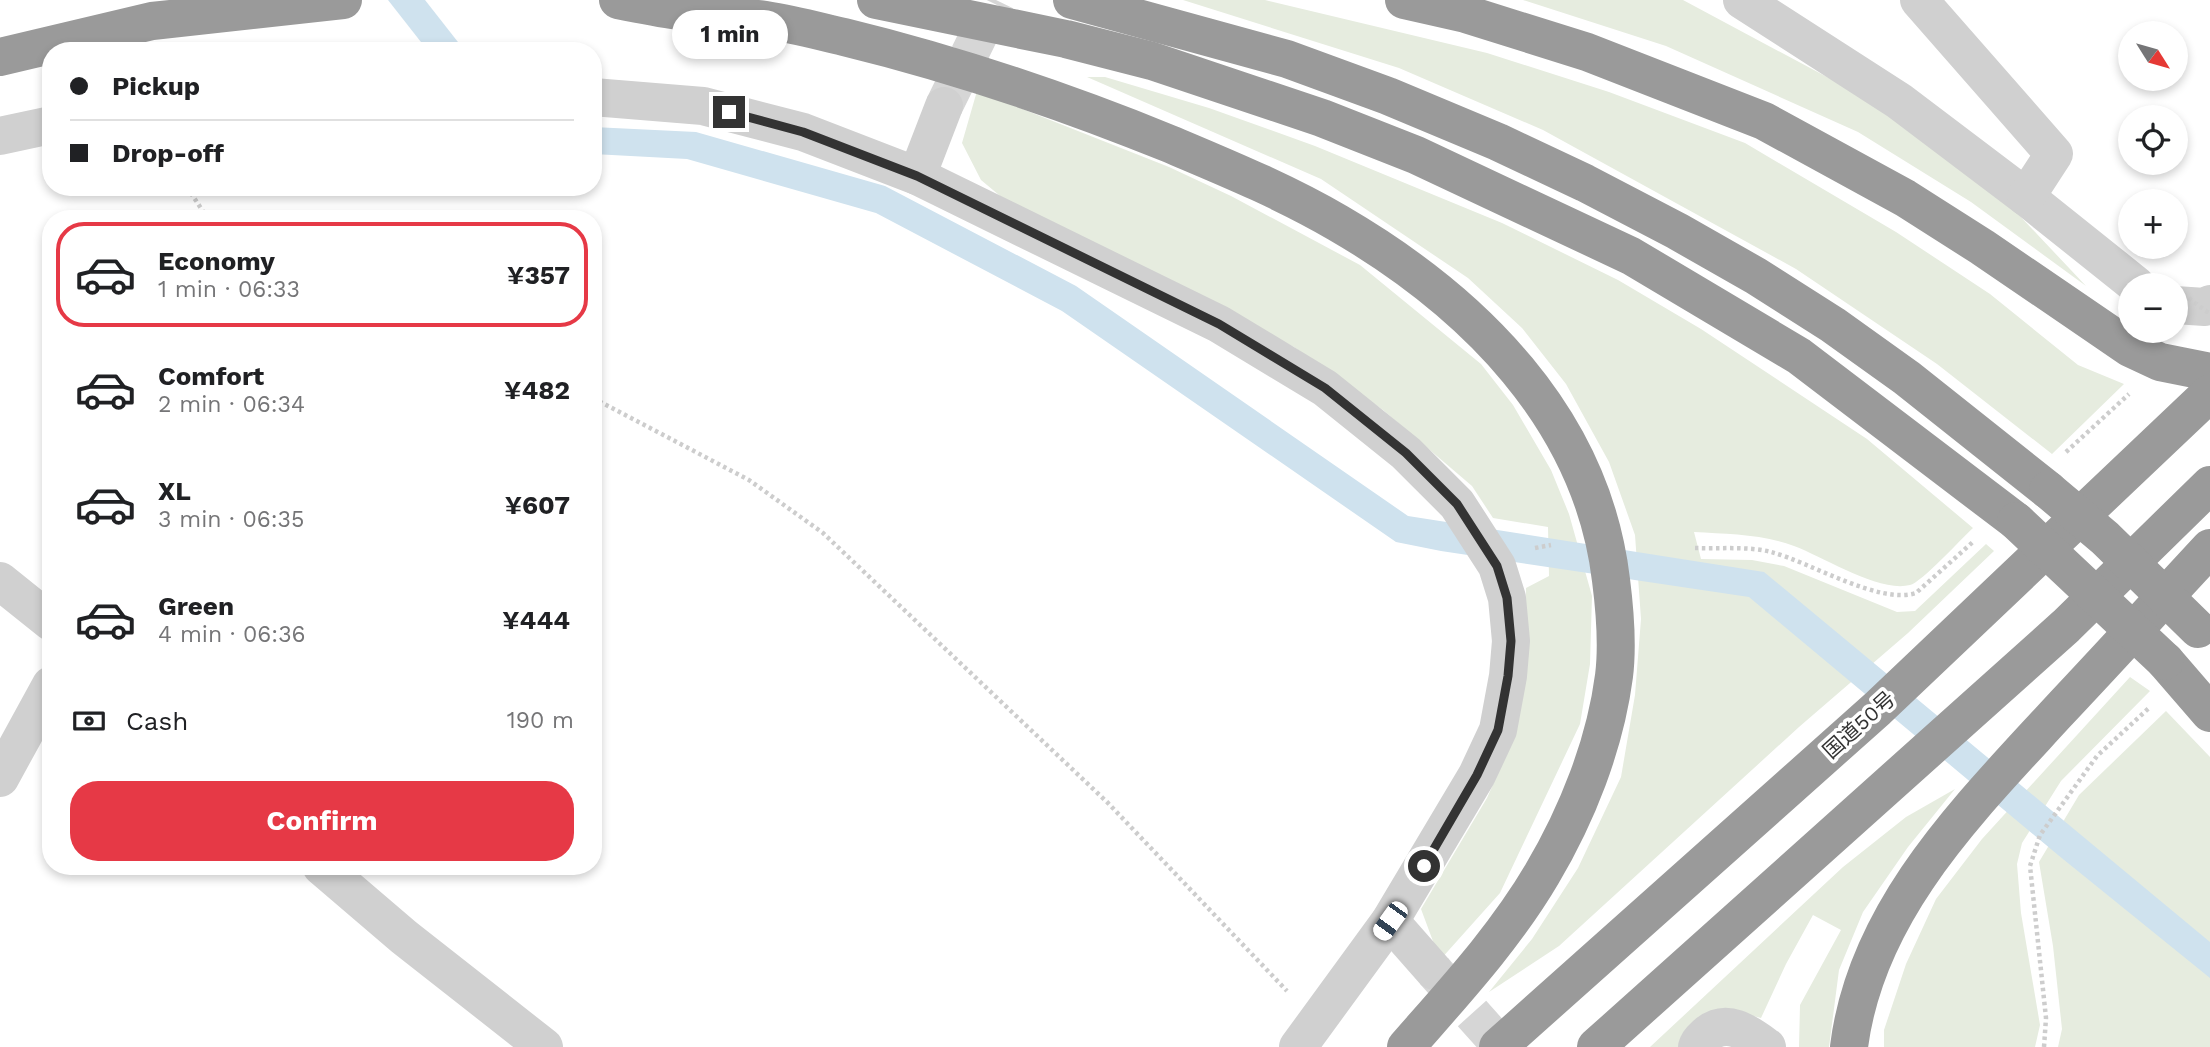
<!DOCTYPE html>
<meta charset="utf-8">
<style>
:root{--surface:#fff;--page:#f2f2f2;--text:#202124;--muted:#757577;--line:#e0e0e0;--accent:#e63946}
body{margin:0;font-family:"Work Sans","Noto Sans JP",sans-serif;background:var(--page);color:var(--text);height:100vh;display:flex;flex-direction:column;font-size:26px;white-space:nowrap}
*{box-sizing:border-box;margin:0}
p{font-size:23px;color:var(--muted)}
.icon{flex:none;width:38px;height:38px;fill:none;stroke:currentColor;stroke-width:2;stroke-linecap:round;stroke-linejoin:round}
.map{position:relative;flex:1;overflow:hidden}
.sheet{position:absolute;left:42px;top:210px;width:560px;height:665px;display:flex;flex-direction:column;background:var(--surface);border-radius:28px;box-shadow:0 4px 10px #0003}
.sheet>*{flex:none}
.guide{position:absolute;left:42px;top:42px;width:560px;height:154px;border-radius:28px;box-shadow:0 4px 10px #0003;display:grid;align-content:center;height:154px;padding:0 28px;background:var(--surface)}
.needle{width:46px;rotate:127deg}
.tools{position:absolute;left:2118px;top:21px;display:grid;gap:14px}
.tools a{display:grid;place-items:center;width:70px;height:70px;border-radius:50%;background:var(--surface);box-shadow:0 4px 10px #0003;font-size:35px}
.end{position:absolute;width:32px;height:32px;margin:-16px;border:9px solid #333;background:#fff;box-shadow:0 0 0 4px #fff}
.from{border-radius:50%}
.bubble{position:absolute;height:49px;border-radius:24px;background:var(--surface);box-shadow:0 4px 10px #0003;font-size:23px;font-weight:700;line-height:49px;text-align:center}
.car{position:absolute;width:21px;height:42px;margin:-21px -10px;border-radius:9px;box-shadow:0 0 5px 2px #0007;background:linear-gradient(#fff 24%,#345 0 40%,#fff 0 76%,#345 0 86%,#fff 0)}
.guide b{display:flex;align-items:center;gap:24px;height:66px;font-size:26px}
.guide b+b{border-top:2px solid var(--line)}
.guide i{width:18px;height:18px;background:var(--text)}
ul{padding:12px 0 0;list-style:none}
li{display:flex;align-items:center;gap:21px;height:105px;margin:0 14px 10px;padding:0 14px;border:4px solid transparent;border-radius:28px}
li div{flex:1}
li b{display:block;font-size:26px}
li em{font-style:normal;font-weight:700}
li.on{border-color:var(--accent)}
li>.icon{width:63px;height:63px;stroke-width:1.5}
.pay{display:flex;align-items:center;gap:18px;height:77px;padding:0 28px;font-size:26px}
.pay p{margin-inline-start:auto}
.button{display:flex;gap:14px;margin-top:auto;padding:14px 28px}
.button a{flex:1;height:80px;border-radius:28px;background:var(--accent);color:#fff;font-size:28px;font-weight:700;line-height:80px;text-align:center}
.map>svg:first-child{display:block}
.green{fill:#e6ecdf}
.water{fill:#cfe2ee}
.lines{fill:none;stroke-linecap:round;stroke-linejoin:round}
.minor-tunnel{stroke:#d6d6d6;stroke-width:38;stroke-dasharray:38 19;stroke-linecap:butt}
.path{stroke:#cdcdcd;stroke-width:4.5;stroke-dasharray:3.5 3.5;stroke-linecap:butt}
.minor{stroke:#d0d0d0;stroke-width:38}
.highway{stroke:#9a9a9a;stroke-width:38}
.path-bridge{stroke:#cdcdcd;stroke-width:4.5;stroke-dasharray:3.5 3.5;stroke-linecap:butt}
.highway-bridge{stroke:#9a9a9a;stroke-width:38}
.route{stroke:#333;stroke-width:9}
.labels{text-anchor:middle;stroke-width:7;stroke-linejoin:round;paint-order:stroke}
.street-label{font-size:21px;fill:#333;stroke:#fff}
</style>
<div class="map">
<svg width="2210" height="1047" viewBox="0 0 2210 1047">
<rect width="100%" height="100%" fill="#fff"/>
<g class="green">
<polygon points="1183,0 1265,0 1487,53 1609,92 1745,143 1896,232 1990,294 2078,365 2124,384 2052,454 1937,364 1796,269 1543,130 1399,68"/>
<polygon points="1523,0 1683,0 1883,107 1986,180 2086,286 1971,202 1858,132 1666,46"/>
<path d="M1087 77H1105L1209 108 1315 146 1502 223 1618 280 1701 329 1867 439 1973 528C1962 538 1921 583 1910 585 1879 593 1824 557 1794 546 1762 534 1728 534 1694 532L1701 559 1752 560 1784 566 1897 612 1915 611 1986 544 1994 551 1908 633 1799 727 1559 946 1489 992 1532 939 1578 868 1621 777 1635 695 1641 619 1635 535 1609 462 1566 384 1522 328 1468 278 1321 179Z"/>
<polygon points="977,91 1169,167 1231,196 1360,265 1481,364 1513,405 1551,470 1569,514 1592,596 1590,664 1580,724 1500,893 1440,960 1421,909 1487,798 1516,733 1526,653 1526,588 1549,576 1548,527 1493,518 1472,486 1383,410 1294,347 1017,210 981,180 962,143"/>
<polygon points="2130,677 2150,691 2061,781 2022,843 2017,864 2021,913 2040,1025 2035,1047 1884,1047 1884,1030 1906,964 1936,899 1982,839"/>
<polygon points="2166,711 2210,757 2210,1047 2058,1047 2062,1029 2053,946 2039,862 2079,795"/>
<polygon points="1955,789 1908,847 1863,912 1839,970 1829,1047 1799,1047 1800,1005 1841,930 1813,915 1786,964 1761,1018 1730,1010 1683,1047 1650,1047 1843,867 1906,817"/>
</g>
<g class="water">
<polygon points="388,0 425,0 465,51 428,51"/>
<polygon points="593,127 696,132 885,186 1076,286 1408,516 1764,572 2210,942 2210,978 2058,855 1749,597 1441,551 1396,542 1062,311 876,213 687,159 593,154"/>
</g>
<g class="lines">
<g class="minor-tunnel">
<polyline points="944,106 996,0"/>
<polyline points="1434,971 1502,1047"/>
</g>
<g class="path">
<polyline points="187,187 208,219"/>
<polyline points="593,398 749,480 823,533 1108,803 1287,991"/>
<polyline points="2066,452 2129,394"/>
<polyline points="1535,548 1551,545"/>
<path d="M1695 548C1719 549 1748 546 1771 552 1810 562 1879 605 1916 593L1974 541"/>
<polyline points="2044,1047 2046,1018 2030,866 2040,835 2097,756 2150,707"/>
</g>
<g class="minor">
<polyline points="1742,0 1899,101 2026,197 2136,285"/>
<polyline points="1919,0 2054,154 2026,197"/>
<polyline points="593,97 703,106 803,132 917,176 1219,324 1325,388 1406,453 1457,504 1497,566 1507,598 1511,641 1508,676 1498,730 1477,775 1390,921 1298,1047"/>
<polyline points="0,136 51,125"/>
<polyline points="917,176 944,106"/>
<polyline points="2175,305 2205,307 2210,304"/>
<polyline points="0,581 51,622"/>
<polyline points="0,778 51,685"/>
<polyline points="321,866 404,937 544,1047"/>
<polyline points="1390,921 1434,971"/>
<path d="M1697 1047C1699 1040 1702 1039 1707 1034 1728 1017 1749 1034 1767 1047"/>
</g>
<g class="highway">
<path d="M618 0C638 4 658 8 679 11 708 16 737 16 766 20 792 24 818 31 844 37 955 64 1064 101 1170 144 1227 168 1285 192 1338 223 1472 301 1592 418 1611 580 1615 611 1618 644 1614 676 1605 745 1577 815 1542 874 1505 937 1454 992 1406 1047"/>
<polyline points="876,0 1066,39 1152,61 1322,118 1416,155 1631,256 1799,356 2016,521"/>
<polyline points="1072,0 1287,59 1388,96 1498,142 1585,183 1677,231 1756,276 1833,325 1907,378 2048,490"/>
<polyline points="1404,0 1466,14 1587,52 1764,121 1905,198 1982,247 2130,348 2160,362 2210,372"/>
<polyline points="0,57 152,21 343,0"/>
<polyline points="2165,661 2210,713"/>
<polyline points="1498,1047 1877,709 2210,393"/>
<polyline points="1596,1047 2066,626 2210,485"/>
<path d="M1849 1047C1866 911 1967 811 2055 715 2107 660 2158 604 2210 548"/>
</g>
<polyline class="path-bridge" points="2183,294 2210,314"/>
<g class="highway-bridge">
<polyline points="2048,490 2105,538 2198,629"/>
<polyline points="2016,521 2165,661"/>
</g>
</g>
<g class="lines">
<polyline class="route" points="729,112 803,132 917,176 1219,324 1325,388 1406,453 1457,504 1497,566 1507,598 1511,641 1508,676 1498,730 1477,775 1424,866"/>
</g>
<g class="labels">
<g class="street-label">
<text transform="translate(1859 725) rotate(-42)" y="7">国道50号</text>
</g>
</g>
</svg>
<div class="tools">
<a><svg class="needle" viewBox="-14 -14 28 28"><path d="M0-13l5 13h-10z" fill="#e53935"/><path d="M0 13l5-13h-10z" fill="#757577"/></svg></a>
<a><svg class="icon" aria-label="locate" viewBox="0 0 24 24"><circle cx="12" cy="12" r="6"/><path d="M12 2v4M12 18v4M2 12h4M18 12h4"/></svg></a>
<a>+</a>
<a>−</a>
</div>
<i class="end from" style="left:1424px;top:866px"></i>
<i class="end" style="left:729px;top:112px"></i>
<div class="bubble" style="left:672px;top:10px;width:116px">1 min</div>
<i class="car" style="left:1390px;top:921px;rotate:216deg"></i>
<div class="guide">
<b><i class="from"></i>Pickup</b>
<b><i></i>Drop-off</b>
</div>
<section class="sheet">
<ul>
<li class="on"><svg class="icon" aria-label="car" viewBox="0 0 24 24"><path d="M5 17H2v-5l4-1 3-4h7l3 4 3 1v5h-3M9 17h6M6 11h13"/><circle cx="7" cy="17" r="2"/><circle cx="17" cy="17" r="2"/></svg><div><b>Economy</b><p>1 min · 06:33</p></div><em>¥357</em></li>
<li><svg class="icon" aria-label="car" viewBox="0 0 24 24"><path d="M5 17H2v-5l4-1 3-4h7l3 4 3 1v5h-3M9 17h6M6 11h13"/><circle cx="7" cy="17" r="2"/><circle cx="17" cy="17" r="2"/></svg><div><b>Comfort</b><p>2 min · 06:34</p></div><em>¥482</em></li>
<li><svg class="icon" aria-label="car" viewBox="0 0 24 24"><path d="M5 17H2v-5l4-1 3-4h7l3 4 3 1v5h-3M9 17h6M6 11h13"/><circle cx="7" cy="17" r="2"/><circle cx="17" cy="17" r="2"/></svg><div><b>XL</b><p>3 min · 06:35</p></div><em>¥607</em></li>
<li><svg class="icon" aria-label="car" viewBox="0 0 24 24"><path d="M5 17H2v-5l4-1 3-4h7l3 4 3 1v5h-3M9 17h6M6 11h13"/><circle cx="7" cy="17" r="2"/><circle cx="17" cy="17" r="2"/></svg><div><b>Green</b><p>4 min · 06:36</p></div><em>¥444</em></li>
</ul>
<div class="pay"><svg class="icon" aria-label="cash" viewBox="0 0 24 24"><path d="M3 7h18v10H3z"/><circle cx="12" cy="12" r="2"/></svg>Cash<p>190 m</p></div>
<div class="button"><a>Confirm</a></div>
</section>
</div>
